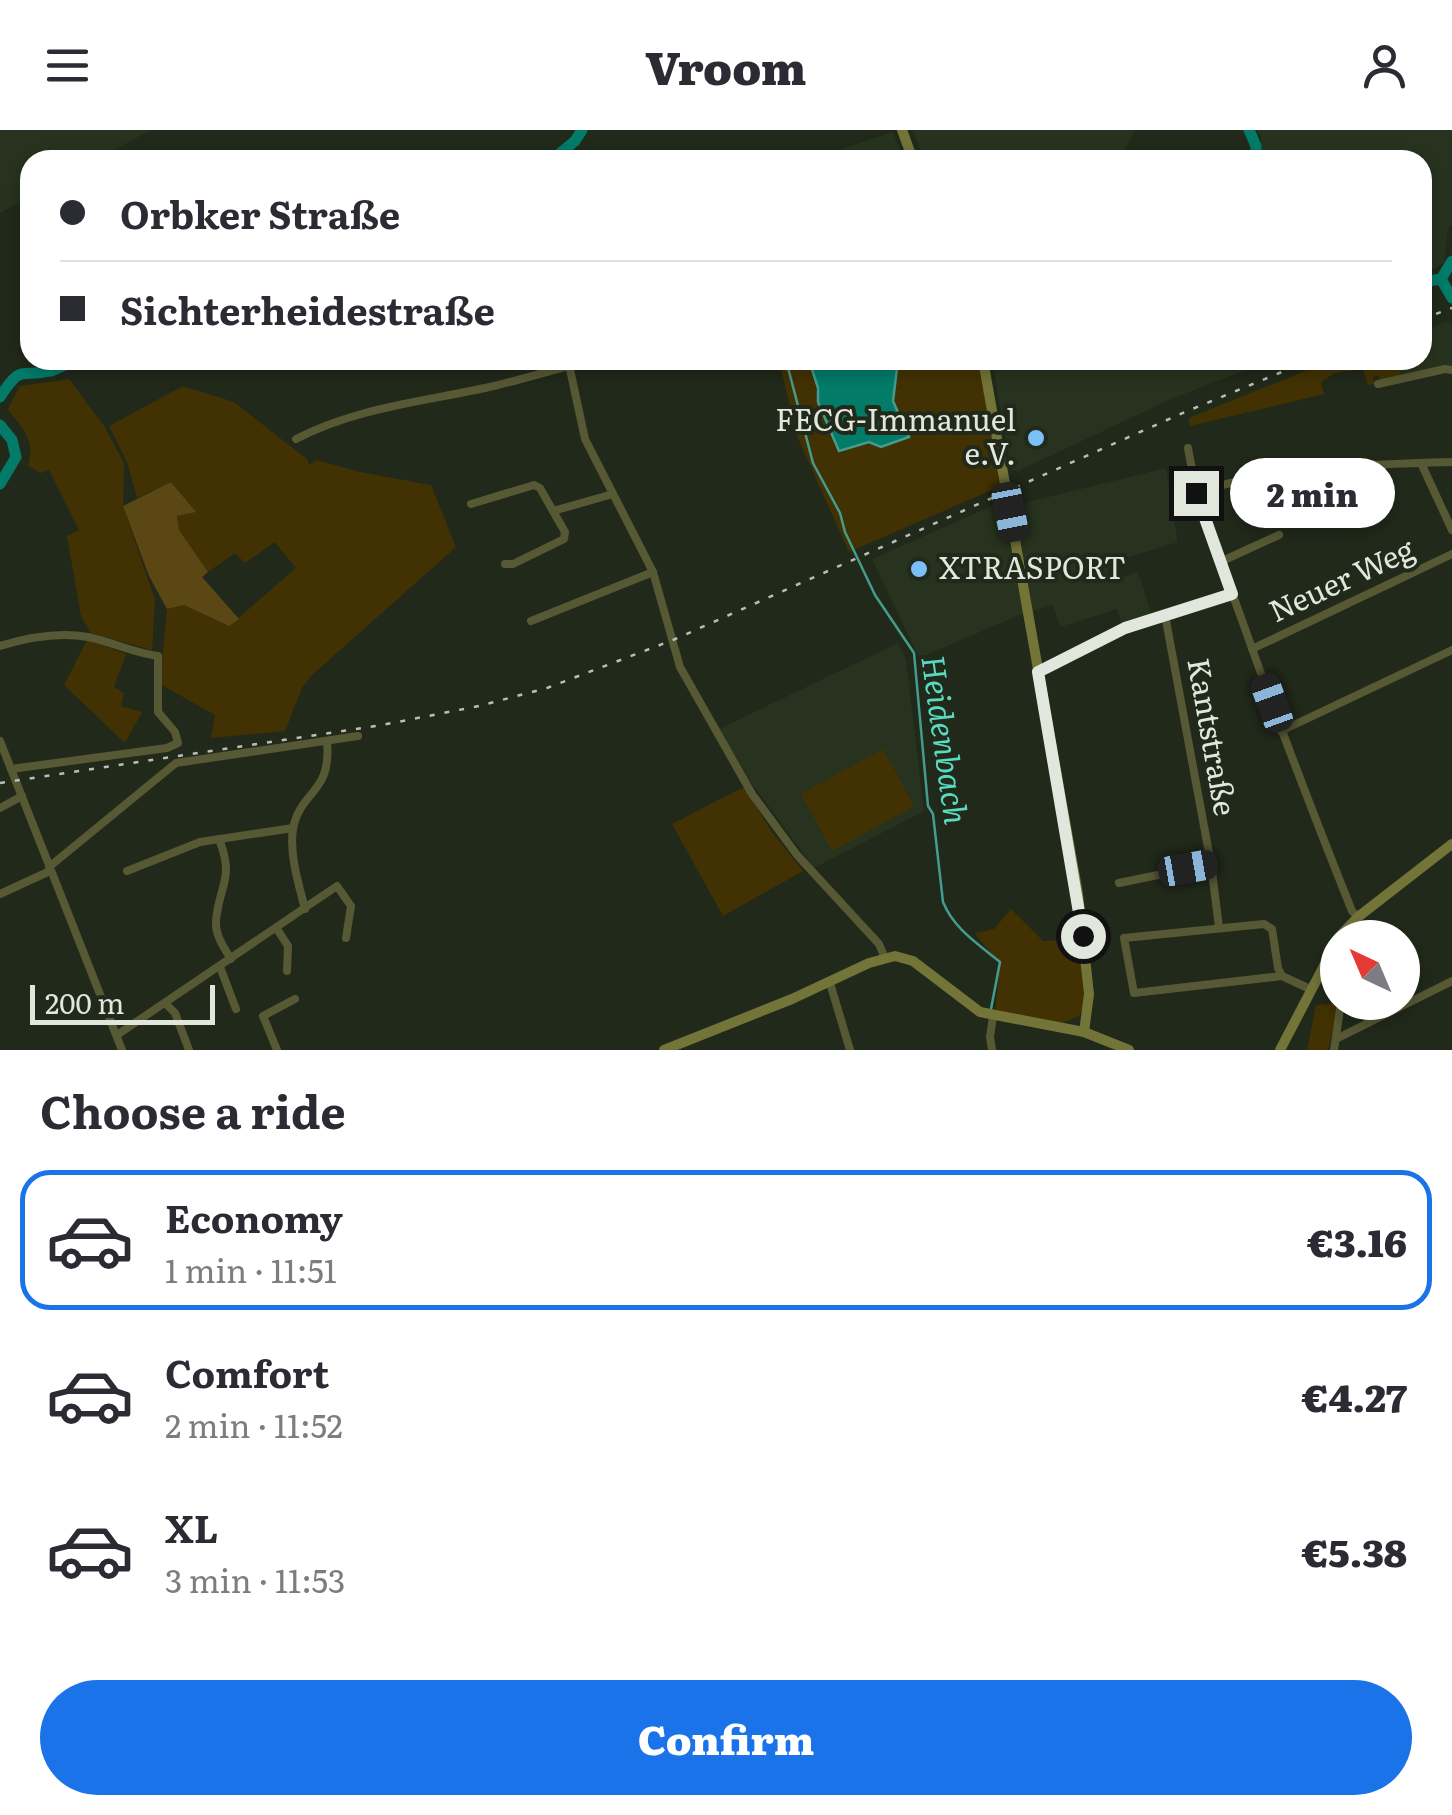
<!DOCTYPE html>
<meta charset="utf-8">
<style>
:root{--surface:#fff;--page:#f7f7f7;--text:#2b2b33;--muted:#7c7c81;--line:#e1e1e2;--accent:#1a73e8}
body{margin:0;font-family:Literata,serif;background:var(--page);color:var(--text);height:100vh;display:flex;flex-direction:column;font-size:38px;white-space:nowrap}
*{box-sizing:border-box;margin:0}
p{font-size:32px;color:var(--muted)}
.icon{flex:none;width:55px;height:55px;fill:none;stroke:currentColor;stroke-width:2;stroke-linecap:round;stroke-linejoin:round}
.map{position:relative;height:920px;overflow:hidden}
.details{display:flex;flex-direction:column;background:var(--surface);flex:1}
.details>*{flex:none}
.hud{position:absolute;left:20px;top:20px;width:1412px;height:220px;border-radius:30px;box-shadow:0 5px 15px #0003;display:grid;align-content:center;height:220px;padding:0 40px;background:var(--surface)}
.needle{width:65px;rotate:316deg}
.buttons{position:absolute;left:1320px;top:790px;display:grid;gap:20px}
.buttons a{display:grid;place-items:center;width:100px;height:100px;border-radius:50%;background:var(--surface);box-shadow:0 5px 15px #0003;font-size:50px}
.scale{position:absolute;left:30px;bottom:25px;width:185px;box-sizing:border-box;padding-left:10px;border:5px solid #e1e7dd;border-top:0;font-size:28px;line-height:35px;white-space:nowrap;color:#e1e7dd;-webkit-text-stroke:8px #21291a;paint-order:stroke}
.end{position:absolute;width:45px;height:45px;margin:-22px;border:12px solid #e1e7dd;background:#111;box-shadow:0 0 0 5px #111}
.from{border-radius:50%}
.bubble{position:absolute;height:70px;border-radius:35px;background:var(--surface);box-shadow:0 5px 15px #0003;font-size:32px;font-weight:800;line-height:70px;text-align:center}
.car{position:absolute;width:30px;height:60px;margin:-30px -15px;border-radius:12px;box-shadow:0 0 8px 2px #0007;background:linear-gradient(#222 24%,#8ab4d8 0 40%,#222 0 76%,#8ab4d8 0 86%,#222 0)}
.hud b{display:flex;align-items:center;gap:35px;height:95px;font-size:38px}
.hud b+b{border-top:2px solid var(--line)}
.hud i{width:25px;height:25px;background:var(--text)}
ul{padding:0;list-style:none}
li{display:flex;align-items:center;gap:30px;height:140px;margin:0 20px 15px;padding:0 20px;border:5px solid transparent;border-radius:30px}
li div{flex:1}
li b{display:block;font-size:38px}
li em{font-style:normal;font-weight:800}
li.on{border-color:var(--accent)}
li>.icon{width:90px;height:90px;stroke-width:1.5}
h2{padding:0 40px;font-size:45px;line-height:120px}
.cta{display:flex;gap:20px;margin-top:auto;padding:20px 40px}
.cta a{flex:1;height:115px;border-radius:60px;background:var(--accent);color:#fff;font-size:40px;font-weight:800;line-height:115px;text-align:center}
header{display:flex;justify-content:space-between;align-items:center;height:130px;padding:0 40px;background:var(--surface);font-size:45px;font-weight:800}
.map>svg:first-child{display:block}
.built{fill:#27331e}
.green{fill:#423203}
.forest{fill:#5b4714}
.water{fill:#027b69;stroke:#459b8c;stroke-width:2.5}
.lines{fill:none;stroke-linecap:round;stroke-linejoin:round}
.stream{stroke:#459b8c;stroke-width:2.5}
.river{stroke:#027b69;stroke-width:11}
.street{stroke:#575834;stroke-width:8}
.secondary{stroke:#737438;stroke-width:10}
.rail{stroke:#b9bfb4;stroke-width:2.5;stroke-dasharray:5 10;stroke-linecap:butt}
.route{stroke:#e1e7dd;stroke-width:12}
.poi-dot{fill:#7abff8;stroke:#21291a;stroke-width:4}
.labels{text-anchor:middle;stroke-width:8;stroke-linejoin:round;paint-order:stroke}
.poi-label{font-size:30px;fill:#e1e7dd;stroke:#21291a;text-anchor:end}
.street-label{font-size:30px;fill:#e1e7dd;stroke:#21291a}
.water-label{font-size:32px;font-style:italic;fill:#59d9bf;stroke:#21291a}
</style>
<header><svg class="icon" aria-label="menu" viewBox="0 0 24 24"><path d="M4 6h16M4 12h16M4 18h16"/></svg>Vroom<svg class="icon" aria-label="person" viewBox="0 0 24 24"><circle cx="12" cy="8" r="4"/><path d="M4 21q1-7 8-7t8 7"/></svg></header>
<div class="map">
<svg width="1452" height="920" viewBox="0 0 1452 920">
<rect width="100%" height="100%" fill="#21291a"/>
<g class="built">
<polygon points="0,0 151,0 96,30 30,30 30,67 0,83"/>
<polygon points="913,0 1135,0 1119,30 924,30"/>
<polygon points="1256,0 1452,0 1452,95 1448,98 1444,133 1423,145 1422,30 1262,30 1261,5"/>
<polygon points="893,2 904,30 808,30"/>
<polygon points="1447,191 1452,196 1452,237 1402,247 1396,230 1422,230 1423,201"/>
<polygon points="992,230 1271,230 1171,269 1018,341 1011,340"/>
<polygon points="1166,338 1178,412 1106,434 1110,451 1138,442 1152,486 1122,496 1117,479 1060,497 1053,475 1022,484 919,528 872,429 1001,372 1004,378"/>
<polygon points="898,513 906,529 924,681 814,738 750,651 719,599"/>
</g>
<g class="green">
<path d="M779 230H809C822 270 813 296 855 318 889 303 894 263 898 230H979L1001 356 849 422 797 306Z"/>
<polygon points="1332,230 1396,230 1402,247 1382,253 1378,245 1373,247 1374,254 1368,255 1363,239 1335,243 1321,252 1324,264 1190,296 1189,288"/>
<path d="M69 249 104 296 124 333 123 376 155 470 152 520 91 503 81 486 67 406 79 400 49 340 41 343 28 336C36 308 22 299 8 279L20 256Z"/>
<polygon points="183,256 234,272 308,330 309,335 316,330 360,342 431,355 456,417 312,545 302,558 285,601 211,608 215,585 160,554 167,479 184,475 229,496 296,438 275,412 245,433 235,423 208,442 179,400 177,385 195,382 171,352 137,368 127,332 109,296"/>
<polygon points="87,510 126,524 114,557 124,563 121,576 142,582 125,613 64,555"/>
<polygon points="883,619 914,676 832,721 801,664"/>
<polygon points="744,657 771,701 803,741 723,786 672,694"/>
<polygon points="1011,779 1043,811 1080,810 1084,877 1079,886 1062,893 995,883 1000,835 975,803 994,799"/>
<polygon points="1339,873 1328,920 1307,920 1316,875"/>
</g>
<polygon class="forest" points="171,352 196,382 177,386 179,400 208,442 202,447 239,489 229,496 184,475 167,479 149,446 123,376"/>
<polygon class="water" points="809,230 898,230 893,271 909,307 881,317 869,312 839,321 818,272 818,258"/>
<g class="lines">
<path class="stream" d="M786 230 813 333 840 383 845 402 875 465 914 523 928 676 933 684 943 772C954 799 978 814 1000 832L991 879"/>
<g class="river">
<polyline points="1249,0 1256,16 1256,30"/>
<polyline points="552,30 575,11 582,0"/>
<polyline points="1441,149 1452,168"/>
<polyline points="1422,152 1441,149 1452,131"/>
<path d="M0 267C22 233 20 248 51 241 59 238 68 233 76 230"/>
<polyline points="0,295 12,310 16,327 0,354"/>
</g>
<g class="street">
<polyline points="568,230 585,309 653,442 680,537 752,664 797,725 879,814 885,828"/>
<polyline points="1378,254 1445,239 1452,240"/>
<path d="M296 309C356 278 420 272 485 258 513 252 541 243 569 236"/>
<path d="M1188 318C1198 379 1222 435 1243 493 1277 590 1314 686 1352 781L1358 787"/>
<polyline points="1421,333 1452,400"/>
<path d="M1195 363C1273 337 1371 334 1452 332"/>
<polyline points="471,374 534,355 540,358 553,381 613,364"/>
<polyline points="1220,432 1279,405"/>
<polyline points="505,434 513,434 564,409 565,402 553,381"/>
<polyline points="1165,485 1211,734 1219,797"/>
<polyline points="531,491 653,442"/>
<path d="M0 516C26 508 60 502 88 507 112 512 134 523 158 526V582L175 602 178 613 167 618 11 639"/>
<polyline points="1252,519 1452,424"/>
<polyline points="1038,542 1125,497 1232,464"/>
<polyline points="1281,601 1452,520"/>
<polyline points="0,611 122,920"/>
<polyline points="0,678 22,666"/>
<path d="M219 709C235 750 219 754 216 791 215 805 224 818 231 829"/>
<polyline points="49,737 176,633 358,606"/>
<polyline points="127,741 200,712 293,698"/>
<polyline points="1119,753 1211,734"/>
<polyline points="0,764 50,741"/>
<path d="M305 779C299 755 289 724 293 699 300 660 332 664 327 612"/>
<polyline points="277,799 288,816 287,841"/>
<polyline points="220,837 236,879"/>
<polyline points="1282,846 1278,838 1272,799 1264,794 1124,808 1134,863 1282,846 1310,859"/>
<polyline points="830,853 850,920"/>
<polyline points="165,873 175,883 189,920"/>
<polyline points="117,905 337,756 351,776 346,808"/>
<polyline points="1336,909 1452,851"/>
<polyline points="277,920 263,886 295,869"/>
<polyline points="992,920 990,907 993,886"/>
<polyline points="1334,920 1341,872"/>
</g>
<g class="secondary">
<polyline points="902,0 913,30"/>
<polyline points="983,230 1078,764 1089,864 1084,902"/>
<polyline points="1338,808 1358,787 1452,714"/>
<polyline points="664,920 792,869 869,833 895,826 913,831 980,882 1084,902 1129,920"/>
<polyline points="1280,920 1338,809"/>
</g>
<g class="rail">
<polyline points="1422,189 1452,178"/>
<polyline points="0,653 382,595 479,576 547,558 673,510 1185,282 1311,230"/>
</g>
</g>
<g class="lines">
<polyline class="route" points="1083,806 1038,542 1125,498 1232,464 1196,363"/>
</g>
<g class="poi-dot">
<circle cx="1036" cy="308" r="10"/>
<circle cx="919" cy="439" r="10"/>
</g>
<g class="labels">
<g class="poi-label">
<text x="1016" y="301">FECG-Immanuel<tspan x="1016" dy="34">e.V.</tspan></text>
<text x="939" y="449" text-anchor="start">XTRASPORT</text>
</g>
<g class="street-label">
<text transform="translate(1342 451) rotate(-25)" y="10">Neuer Weg</text>
<text transform="translate(1211 607) rotate(80)" y="10">Kantstraße</text>
</g>
<g class="water-label">
<text transform="translate(944 610) rotate(82)" y="11">Heidenbach</text>
</g>
</g>
</svg>
<div class="buttons">
<a><svg class="needle" viewBox="-14 -14 28 28"><path d="M0-13l5 13h-10z" fill="#e53935"/><path d="M0 13l5-13h-10z" fill="#7c7c81"/></svg></a>
</div>
<div class="scale">200 m</div>
<i class="end from" style="left:1083px;top:806px"></i>
<i class="end" style="left:1196px;top:363px"></i>
<div class="bubble" style="left:1230px;top:328px;width:165px">2 min</div>
<i class="car" style="left:1010px;top:382px;rotate:169deg"></i>
<i class="car" style="left:1272px;top:573px;rotate:340deg"></i>
<i class="car" style="left:1188px;top:738px;rotate:80deg"></i>
<div class="hud">
<b><i class="from"></i>Orbker Straße</b>
<b><i></i>Sichterheidestraße</b>
</div>
</div>
<section class="details">
<h2>Choose a ride</h2>
<ul>
<li class="on"><svg class="icon" aria-label="car" viewBox="0 0 24 24"><path d="M5 17H2v-5l4-1 3-4h7l3 4 3 1v5h-3M9 17h6M6 11h13"/><circle cx="7" cy="17" r="2"/><circle cx="17" cy="17" r="2"/></svg><div><b>Economy</b><p>1 min · 11:51</p></div><em>€3.16</em></li>
<li><svg class="icon" aria-label="car" viewBox="0 0 24 24"><path d="M5 17H2v-5l4-1 3-4h7l3 4 3 1v5h-3M9 17h6M6 11h13"/><circle cx="7" cy="17" r="2"/><circle cx="17" cy="17" r="2"/></svg><div><b>Comfort</b><p>2 min · 11:52</p></div><em>€4.27</em></li>
<li><svg class="icon" aria-label="car" viewBox="0 0 24 24"><path d="M5 17H2v-5l4-1 3-4h7l3 4 3 1v5h-3M9 17h6M6 11h13"/><circle cx="7" cy="17" r="2"/><circle cx="17" cy="17" r="2"/></svg><div><b>XL</b><p>3 min · 11:53</p></div><em>€5.38</em></li>
</ul>
<div class="cta"><a>Confirm</a></div>
</section>
